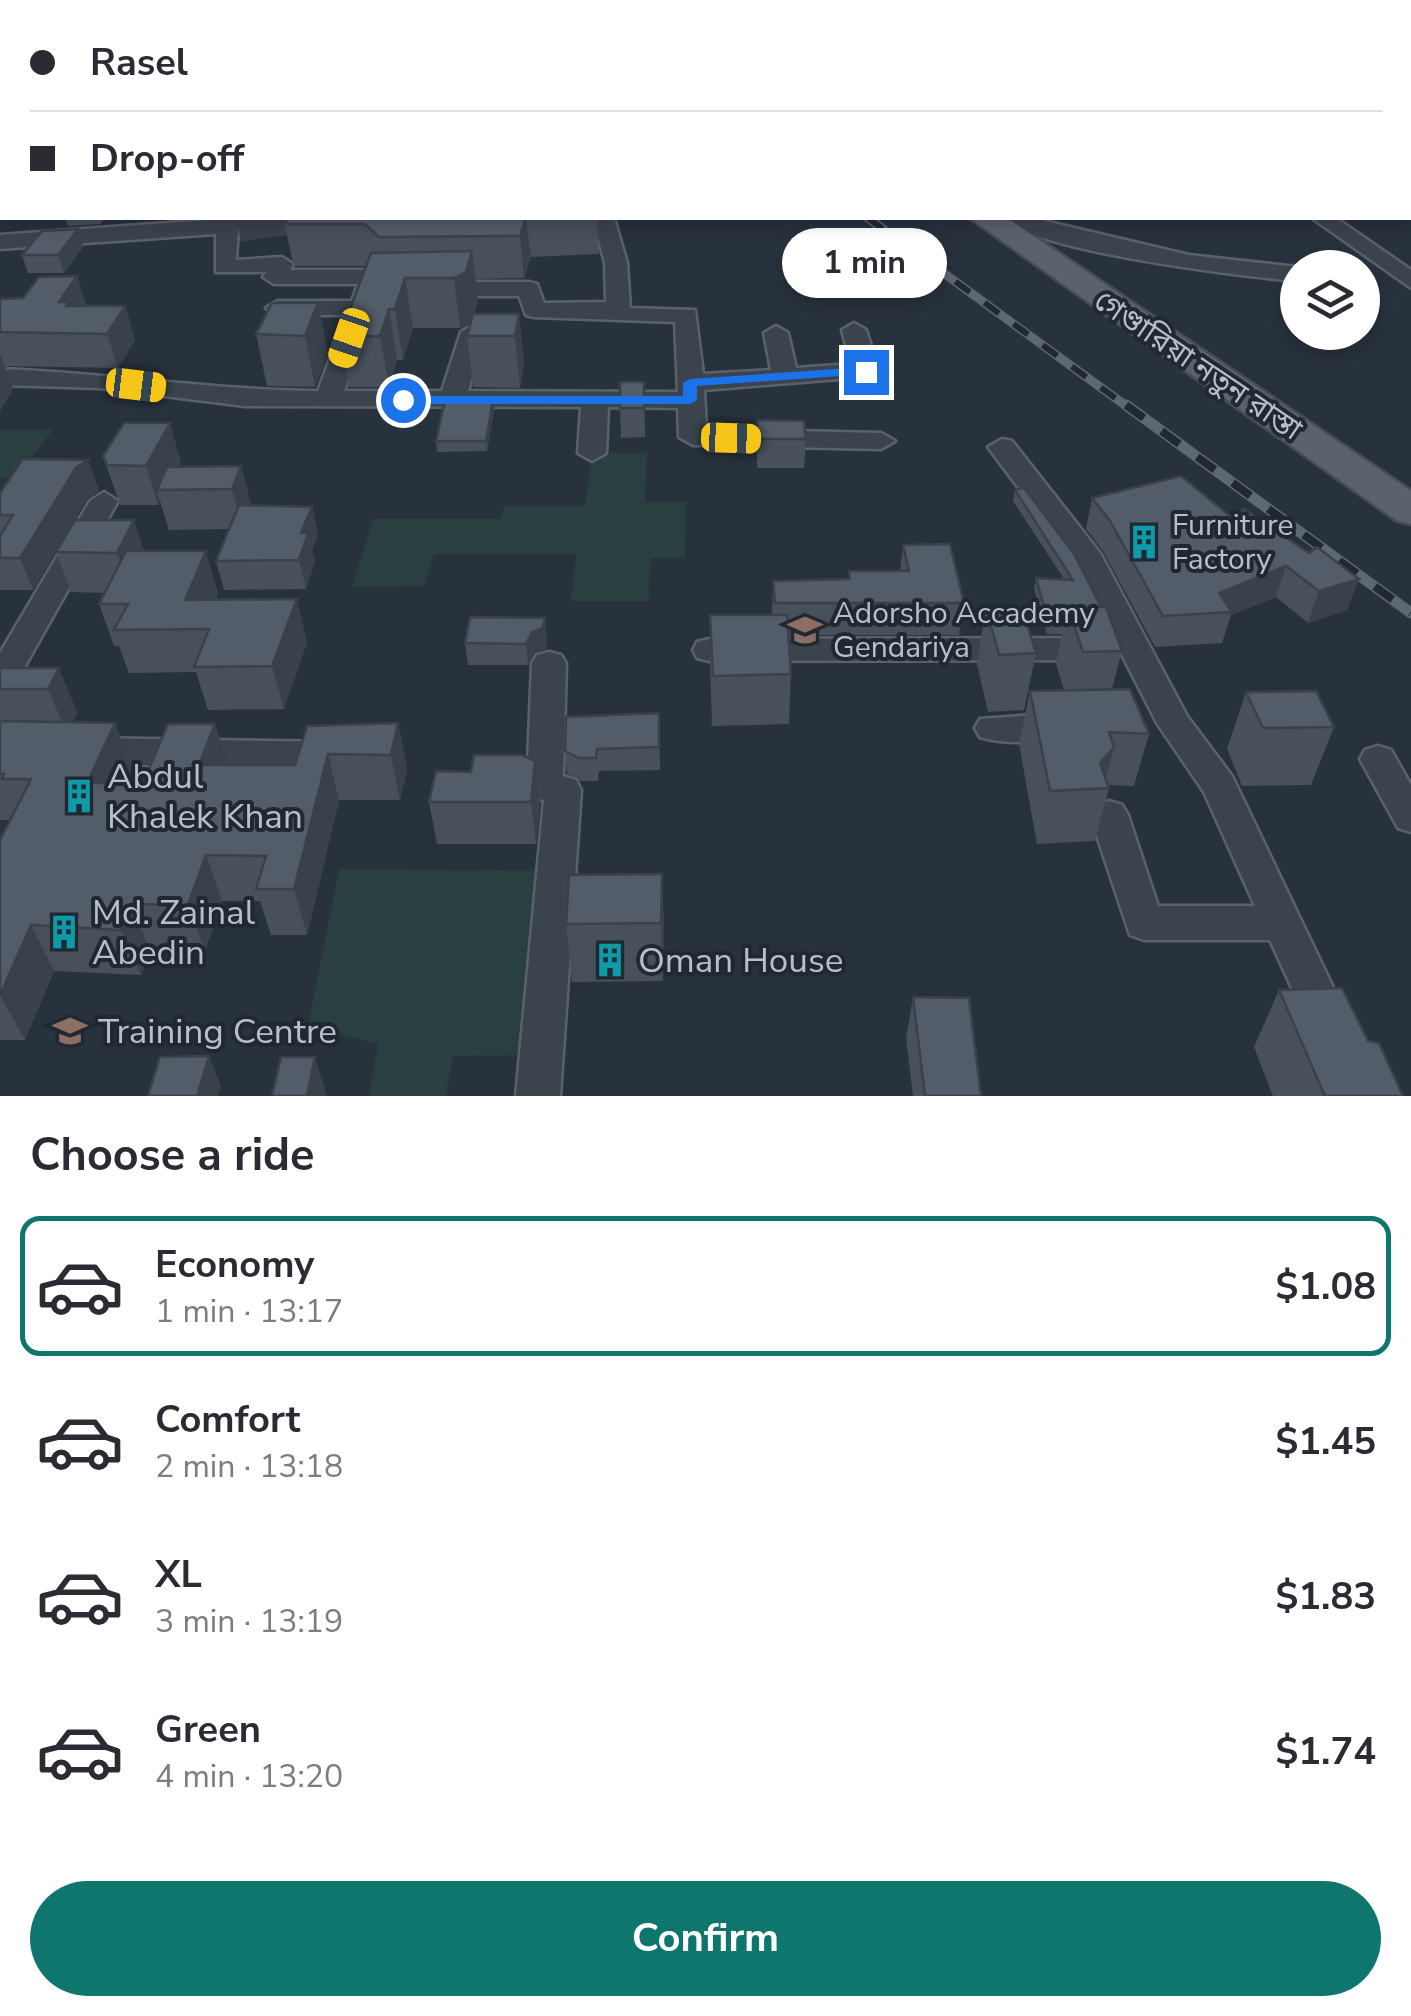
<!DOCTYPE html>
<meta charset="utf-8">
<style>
:root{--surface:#fff;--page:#f7f7f7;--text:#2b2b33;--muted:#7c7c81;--line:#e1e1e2;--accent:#0f766e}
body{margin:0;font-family:"Nunito Sans","Noto Sans Bengali",sans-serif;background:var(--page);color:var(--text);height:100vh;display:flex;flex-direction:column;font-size:38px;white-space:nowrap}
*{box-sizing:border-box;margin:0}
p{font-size:32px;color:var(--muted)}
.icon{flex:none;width:55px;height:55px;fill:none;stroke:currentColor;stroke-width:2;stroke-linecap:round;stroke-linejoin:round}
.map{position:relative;height:1096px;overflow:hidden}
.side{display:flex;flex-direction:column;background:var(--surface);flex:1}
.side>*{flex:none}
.top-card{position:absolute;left:0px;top:0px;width:1412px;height:220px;box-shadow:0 5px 15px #0003;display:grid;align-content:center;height:220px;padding:0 30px;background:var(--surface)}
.controls{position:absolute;left:1280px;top:250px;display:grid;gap:20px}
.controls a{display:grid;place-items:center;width:100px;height:100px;border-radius:50%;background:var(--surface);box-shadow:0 5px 15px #0003;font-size:50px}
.end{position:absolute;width:45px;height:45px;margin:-22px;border:12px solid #1a73e8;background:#fff;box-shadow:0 0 0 5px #fff}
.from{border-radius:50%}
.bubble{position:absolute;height:70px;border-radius:35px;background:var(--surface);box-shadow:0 5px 15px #0003;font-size:32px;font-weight:700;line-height:70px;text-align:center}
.car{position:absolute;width:30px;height:60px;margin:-30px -15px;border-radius:12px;box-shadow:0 0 8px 2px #0007;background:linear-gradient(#f5c518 24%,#345 0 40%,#f5c518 0 76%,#345 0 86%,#f5c518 0)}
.top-card b{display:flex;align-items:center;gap:35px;height:95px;font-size:38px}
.top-card b+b{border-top:2px solid var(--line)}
.top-card i{width:25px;height:25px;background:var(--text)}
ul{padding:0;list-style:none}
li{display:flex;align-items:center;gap:30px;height:140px;margin:0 20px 15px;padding:0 10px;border:5px solid transparent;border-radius:20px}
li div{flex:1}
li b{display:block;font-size:38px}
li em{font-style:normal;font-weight:700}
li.current{border-color:var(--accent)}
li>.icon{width:90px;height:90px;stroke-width:1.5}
h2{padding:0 30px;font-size:45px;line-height:120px}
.action{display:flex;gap:20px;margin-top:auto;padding:20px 30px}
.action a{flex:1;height:115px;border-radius:60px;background:var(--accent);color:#fff;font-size:40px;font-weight:700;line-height:115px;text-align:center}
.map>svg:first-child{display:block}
.green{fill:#2a3f3f}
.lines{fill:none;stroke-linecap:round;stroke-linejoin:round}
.minor-casing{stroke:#59626b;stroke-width:5}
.primary-casing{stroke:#454d56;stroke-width:5}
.minor{fill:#3b444d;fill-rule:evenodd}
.primary{fill:#5a636d;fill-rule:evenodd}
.rail-far2-casing{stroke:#5e6874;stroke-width:8}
.rail-far1-casing{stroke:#5e6874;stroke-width:9}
.rail-casing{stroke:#5e6874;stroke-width:11}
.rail-far2{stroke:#202932;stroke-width:5;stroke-dasharray:14;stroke-linecap:butt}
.rail-far1{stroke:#202932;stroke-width:6;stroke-dasharray:18;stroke-linecap:butt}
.rail{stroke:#202932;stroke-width:8;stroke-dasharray:22;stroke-linecap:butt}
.wall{fill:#47505b}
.shaded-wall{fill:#3a414a}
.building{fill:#535d6a;stroke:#3a414a;stroke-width:2.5}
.route{fill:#1a73e8}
.labels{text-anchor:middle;stroke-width:8;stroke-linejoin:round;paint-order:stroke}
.street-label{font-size:30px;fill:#b8bfc8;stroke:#202932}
.poi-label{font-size:30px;fill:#b8bfc8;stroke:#202932;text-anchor:start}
.near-poi-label{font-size:35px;fill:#b8bfc8;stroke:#202932;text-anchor:start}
</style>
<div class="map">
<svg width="1411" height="1096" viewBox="0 0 1411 1096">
<rect width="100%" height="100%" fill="#28323d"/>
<g class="green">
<polygon points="0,430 53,430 15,478 0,478"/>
<polygon points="592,453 647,453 645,502 686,502 685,558 651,558 648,601 571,601 576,554 434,554 424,586 352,587 373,519 500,519 504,506 585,506"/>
<polygon points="339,869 539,871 520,1055 453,1056 446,1096 369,1096 378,1044 308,1026"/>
</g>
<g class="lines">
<g class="minor-casing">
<g id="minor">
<polygon points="42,0 116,0 41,2"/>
<polygon points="519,0 537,0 539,2 521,2"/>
<polygon points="1007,0 1025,0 1027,2 1009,2"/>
<polygon points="1059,0 1075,0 1077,2 1061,2"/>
<rect x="1410" y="31" width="1" height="10"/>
<rect x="0" y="32" width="2" height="10"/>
<rect x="1410" y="102" width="1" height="12"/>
<rect x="0" y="131" width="2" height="12"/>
<rect x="1410" y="133" width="1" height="12"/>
<rect x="0" y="184" width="2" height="12"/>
<path d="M237 218H287L284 223 238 230 236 260 282 257 293 264 290 270H372L383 277 344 391H442L461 332 473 325 485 332 468 391 678 392 675 322 534 317 526 315 519 296H437L425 289 437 282H529L537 284 544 303 606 302 605 263 593 218H614L627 263 630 308 695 310 703 374 771 370 764 333 776 326 788 333 796 368 851 364 842 330 854 323 866 330 879 371 875 376 704 390 706 429 881 433 895 441 881 449 693 445 679 437 678 408 608 407 606 453 592 461 578 453 581 407 245 406 99 388 0 385V369C107 373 212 390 318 391L346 315H278L266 308 278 301H352L358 284H274L263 277 266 272H216V234L0 249V235Z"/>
<path d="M1001 218H1032L1189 255 1298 267V281C1243 277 1035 251 1001 218Z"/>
<polygon points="1312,218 1336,218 1411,270 1411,288"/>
<polygon points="1002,439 1012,441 1100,553 1187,716 1232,776 1385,1096 1341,1096 1270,940 1144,940 1130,935 1090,815 1096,805 1109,801 1122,805 1128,815 1158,906 1255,906 1204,792 1157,723 1075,563 988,447"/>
<polygon points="104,492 118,501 12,689 0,693 0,653 90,501"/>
<polygon points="1100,638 1112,641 1116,649 1112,657 1100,660 709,661 697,658 693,650 697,642 709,639"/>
<polygon points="549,652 561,655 566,663 563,776 576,780 581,790 560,1096 516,1096 544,800 532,797 527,787 532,663 537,655"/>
<path d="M1061 713 1073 717 1078 726 1073 735C1047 743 1006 745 980 737L975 728 980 719Z"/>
<polygon points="88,738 337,742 350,746 355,755 350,764 337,768 88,764 75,760 70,751 75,742"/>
<polygon points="1378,746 1391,750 1411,785 1411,832 1398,828 1360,759 1365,750"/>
</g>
</g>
<g class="primary-casing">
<g id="primary">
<polygon points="620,0 646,0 648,2 622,2"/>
<polygon points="970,218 1007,218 1411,491 1411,524 1396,520"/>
</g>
</g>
<use href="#minor" class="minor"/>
<use href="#primary" class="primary"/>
<g class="rail-far2-casing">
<polyline id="rail-far2" points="563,0 567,2"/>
</g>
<g class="rail-far1-casing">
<polyline id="rail-far1" points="868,218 1129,408"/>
</g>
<g class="rail-casing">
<polyline id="rail" points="1126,405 1411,613"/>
</g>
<use href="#rail-far2" class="rail-far2"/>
<use href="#rail-far1" class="rail-far1"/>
<use href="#rail" class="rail"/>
</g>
<g class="wall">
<polygon points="65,218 105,218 100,224 68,226"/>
<polygon points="236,218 597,218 599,254 531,257 524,278 475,279 478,300 474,314 519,314 524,365 520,388 473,387 467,336 471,322 460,328 413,328 403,360 397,360 389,387 349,387 340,336 366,266 296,266 292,259 287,235 241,241"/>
<polygon points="78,229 83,247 64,273 28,273 22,255"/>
<polygon points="77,276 86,306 125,306 135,340 118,368 5,366 13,389 0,411 0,299 23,298"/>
<polygon points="272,303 328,353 315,387 267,386 256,334"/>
<polygon points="644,382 645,437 621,438 620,408"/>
<polygon points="494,410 487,451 437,452 436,441"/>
<polygon points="757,420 806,439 804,468 757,468"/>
<polygon points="103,456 181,462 178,467 241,466 251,505 312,507 318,535 312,550 315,561 306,589 224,590 216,561 229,529 169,530 160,501 158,505 120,505"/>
<polygon points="88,460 99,491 87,499 33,590 0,590 0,493"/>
<polygon points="1181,476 1347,610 1308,623 1276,597 1231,615 1222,643 1155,647 1103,551 1086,529 1092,498"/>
<polygon points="1015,490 1122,651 1112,689 1149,734 1134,786 1108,785 1109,788 1095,841 1037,844 1019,744 1030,691 1064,690 1056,664 1062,634 1047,634 1034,589 1036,578 1064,579 1013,501"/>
<polygon points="903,545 964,603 959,635 788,635 791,674 789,724 712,726 710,665 710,615 772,615 773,581 849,579 849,571 900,571"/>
<polygon points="144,551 218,593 216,600 307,642 284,709 208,710 196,672 129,673 119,646 114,646 99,604 105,593 71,592 56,552"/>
<polygon points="986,607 1036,653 1024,710 988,712 977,664"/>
<polygon points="547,639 545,649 534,653 528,665 468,665 465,643"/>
<polygon points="0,668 59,668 77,713 73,722 115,723 132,769 126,783 143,783 228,765 295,765 398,723 407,769 400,800 339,800 307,935 271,935 260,901 222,901 205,951 150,950 141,975 54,971 25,1040 0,1040 0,840 10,820 0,820"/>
<polygon points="1246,692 1334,727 1311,785 1242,786 1227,749"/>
<polygon points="659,713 660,770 599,771 598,781 581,781 567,773 565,751"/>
<polygon points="535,761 540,803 536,844 437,844 429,802"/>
<polygon points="662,874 664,932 663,981 572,982 566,924"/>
<polygon points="1279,990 1368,1041 1403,1096 1273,1096 1254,1047"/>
<polygon points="913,997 981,1096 913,1096 906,1038"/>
</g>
<g class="shaded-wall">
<polygon points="236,218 283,218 287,235 241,241"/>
<polygon points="526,218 531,257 524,278 520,236"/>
<polygon points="78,229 83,247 64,273 58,255"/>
<polygon points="472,251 478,300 472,322 460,328 454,278"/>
<polygon points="77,276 88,310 75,333 59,302"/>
<polygon points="405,278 413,328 403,360 395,309"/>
<polygon points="318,303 328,353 315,387 305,336"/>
<polygon points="125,306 135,340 118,368 107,334"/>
<polygon points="389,309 397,360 389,387 380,336"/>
<polygon points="519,314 524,365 520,388 515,336"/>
<polygon points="0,354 13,389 0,411"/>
<polygon points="493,400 494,410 487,451 486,441"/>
<polygon points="170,423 181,462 166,490 157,490 160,501 158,505 146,466"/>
<polygon points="88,460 99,491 87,499 33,590 20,558 76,468"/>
<polygon points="241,466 251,506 243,529 232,489"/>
<polygon points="312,507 318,535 312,550 315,561 306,589 299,560 301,533"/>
<polygon points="134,520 147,560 131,593 117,553"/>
<polygon points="206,551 218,593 203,629 185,600"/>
<polygon points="1286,566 1276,597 1231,615 1232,612 1219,593"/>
<polygon points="1359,579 1347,610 1308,623 1319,591"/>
<polygon points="297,599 307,642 284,709 272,666"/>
<polygon points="545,618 547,639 545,649 534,653 528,665 526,644 532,632"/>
<polygon points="59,668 77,713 67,734 48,689"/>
<polygon points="115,723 132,769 106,829 87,783"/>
<polygon points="398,723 407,769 400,800 391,755"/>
<polygon points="215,724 229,770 199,765"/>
<polygon points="1114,747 1103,789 1100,763"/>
<polygon points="328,754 339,800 307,935 294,889"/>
<polygon points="535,761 540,803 536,844 531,802"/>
<polygon points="206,855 222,901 205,951 188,905"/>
<polygon points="662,874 664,932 663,981 661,923"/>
<polygon points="131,904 150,950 141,975 121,930"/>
<polygon points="31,925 54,971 25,1040 0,995"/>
<polygon points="209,1056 221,1086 218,1096 197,1096"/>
<polygon points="315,1057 327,1096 307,1096"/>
</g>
<g class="building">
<polygon points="117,0 283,0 283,2 115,2"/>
<polygon points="284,218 526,218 520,236 379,237 365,224 287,224"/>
<polygon points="78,229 58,255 22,255 42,231"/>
<polygon points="472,251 466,272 454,278 405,278 395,309 389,309 380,336 340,336 371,253"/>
<polygon points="77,276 59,302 69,302 66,306 125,306 107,334 0,332 0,299 23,298 39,277"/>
<polygon points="272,303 318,303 305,336 256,334"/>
<polygon points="473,314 519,314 515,336 467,336"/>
<rect x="620" y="382" width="24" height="26"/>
<polygon points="445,400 493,400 486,441 436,441"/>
<polygon points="757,420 804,421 806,439 758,439"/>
<polygon points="124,423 170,423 146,466 107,465 103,456"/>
<polygon points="23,459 88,460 76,468 20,558 0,558 0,536 13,515 0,515 0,493"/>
<polygon points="241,466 232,489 157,490 167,467"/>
<polygon points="1181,476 1230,516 1244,509 1309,553 1317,547 1359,579 1319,591 1286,566 1219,593 1232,612 1163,616 1110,521 1092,498"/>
<polygon points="1024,488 1074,554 1101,607 1068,607 1065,624 1049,624 1036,578 1073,580 1015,490"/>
<polygon points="239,505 312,507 301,533 308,533 299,560 216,561"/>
<polygon points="75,520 134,520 117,553 56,552"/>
<polygon points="950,544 964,603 775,603 773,581 850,579 849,571 909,571 903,545"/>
<polygon points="126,551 206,551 185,600 297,599 272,666 194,667 209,629 114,630 128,604 99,604"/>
<polygon points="986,607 1022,607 1036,653 999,655"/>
<polygon points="1068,607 1106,607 1122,651 1083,652"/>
<polygon points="710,615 787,615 791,674 713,676"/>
<polygon points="470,617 545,618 543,628 532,632 526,644 465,643"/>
<polygon points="0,668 59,668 48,689 0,689"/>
<polygon points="1130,689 1149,734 1109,732 1114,747 1100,763 1109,788 1050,791 1030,691"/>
<polygon points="1316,691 1334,727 1263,728 1246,692"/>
<polygon points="659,713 659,747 597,749 596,758 579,758 565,751 566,717"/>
<polygon points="0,721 115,723 87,783 143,783 168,724 215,724 199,765 295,765 307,726 398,723 391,755 328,754 294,889 256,889 266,856 206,855 188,905 131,904 121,930 31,925 0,995 0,840 31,779 2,779 4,774 0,774"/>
<polygon points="474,755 522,755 535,761 531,802 429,802 436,771 471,772"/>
<polygon points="662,874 661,923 566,924 569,875"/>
<polygon points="1342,988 1368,1041 1379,1043 1403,1096 1325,1096 1279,990"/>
<polygon points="913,997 969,998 981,1096 925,1096"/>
<polygon points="209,1056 197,1096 148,1096 160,1057"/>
<polygon points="281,1057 315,1057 307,1096 272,1096"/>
</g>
<polygon class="route" points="866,367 870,374 697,386 697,400 690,404 403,404 396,400 403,396 683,396 683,383 690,379"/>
<defs>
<g id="building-bare" transform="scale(2.7)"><path d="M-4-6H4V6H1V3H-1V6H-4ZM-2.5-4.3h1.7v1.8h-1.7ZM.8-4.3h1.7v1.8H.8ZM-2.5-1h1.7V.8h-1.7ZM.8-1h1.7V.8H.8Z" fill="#0f9aa8" stroke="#202932" stroke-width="2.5" paint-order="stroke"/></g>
<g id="school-bare" transform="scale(2.7)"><path d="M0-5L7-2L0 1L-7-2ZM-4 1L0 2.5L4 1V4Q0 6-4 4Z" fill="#8d6e63" stroke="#202932" stroke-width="2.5" paint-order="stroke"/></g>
</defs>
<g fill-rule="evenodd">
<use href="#building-bare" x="1144" y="542"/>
<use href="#school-bare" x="805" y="630"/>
<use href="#building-bare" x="79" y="796"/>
<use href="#building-bare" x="64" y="932"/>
<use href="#building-bare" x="610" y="960"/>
<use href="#school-bare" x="70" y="1031"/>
</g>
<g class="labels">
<g class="street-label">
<text transform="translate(1198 365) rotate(34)" y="10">গেণ্ডারিয়া নতুন রাস্তা</text>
</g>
<g class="poi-label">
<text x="1172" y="535">Furniture<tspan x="1172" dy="34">Factory</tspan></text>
<text x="833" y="623">Adorsho Accademy<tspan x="833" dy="34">Gendariya</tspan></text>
</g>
<g class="near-poi-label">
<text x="107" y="788">Abdul<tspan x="107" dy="40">Khalek Khan</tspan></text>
<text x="92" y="924">Md. Zainal<tspan x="92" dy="40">Abedin</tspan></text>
<text x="638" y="972">Oman House</text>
<text x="98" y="1043">Training Centre</text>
</g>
</g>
</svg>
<div class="controls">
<a><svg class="icon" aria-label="layers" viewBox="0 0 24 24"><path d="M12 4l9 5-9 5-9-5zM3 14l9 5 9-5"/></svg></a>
</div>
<i class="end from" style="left:403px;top:400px"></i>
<i class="end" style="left:866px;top:372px"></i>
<div class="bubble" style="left:782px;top:228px;width:165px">1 min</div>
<i class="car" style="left:349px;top:338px;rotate:199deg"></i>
<i class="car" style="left:136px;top:385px;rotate:97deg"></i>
<i class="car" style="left:731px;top:438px;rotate:92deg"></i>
<div class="top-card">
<b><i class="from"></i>Rasel</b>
<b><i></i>Drop-off</b>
</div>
</div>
<section class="side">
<h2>Choose a ride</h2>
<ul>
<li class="current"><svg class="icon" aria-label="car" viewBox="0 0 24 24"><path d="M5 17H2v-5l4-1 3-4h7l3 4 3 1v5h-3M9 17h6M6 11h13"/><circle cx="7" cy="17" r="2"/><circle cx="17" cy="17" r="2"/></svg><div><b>Economy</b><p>1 min · 13:17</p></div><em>$1.08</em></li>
<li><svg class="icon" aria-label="car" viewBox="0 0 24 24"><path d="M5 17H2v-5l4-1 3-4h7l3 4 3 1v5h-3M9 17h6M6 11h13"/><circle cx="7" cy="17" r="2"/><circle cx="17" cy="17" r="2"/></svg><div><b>Comfort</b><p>2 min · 13:18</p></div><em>$1.45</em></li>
<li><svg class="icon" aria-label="car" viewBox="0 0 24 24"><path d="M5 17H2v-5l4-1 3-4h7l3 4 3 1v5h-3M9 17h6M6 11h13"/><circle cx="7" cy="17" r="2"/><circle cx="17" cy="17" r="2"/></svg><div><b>XL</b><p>3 min · 13:19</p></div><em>$1.83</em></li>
<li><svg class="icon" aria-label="car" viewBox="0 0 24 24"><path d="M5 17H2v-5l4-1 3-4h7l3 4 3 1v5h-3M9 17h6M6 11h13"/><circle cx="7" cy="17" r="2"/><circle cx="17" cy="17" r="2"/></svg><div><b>Green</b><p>4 min · 13:20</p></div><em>$1.74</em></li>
</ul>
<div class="action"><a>Confirm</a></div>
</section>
